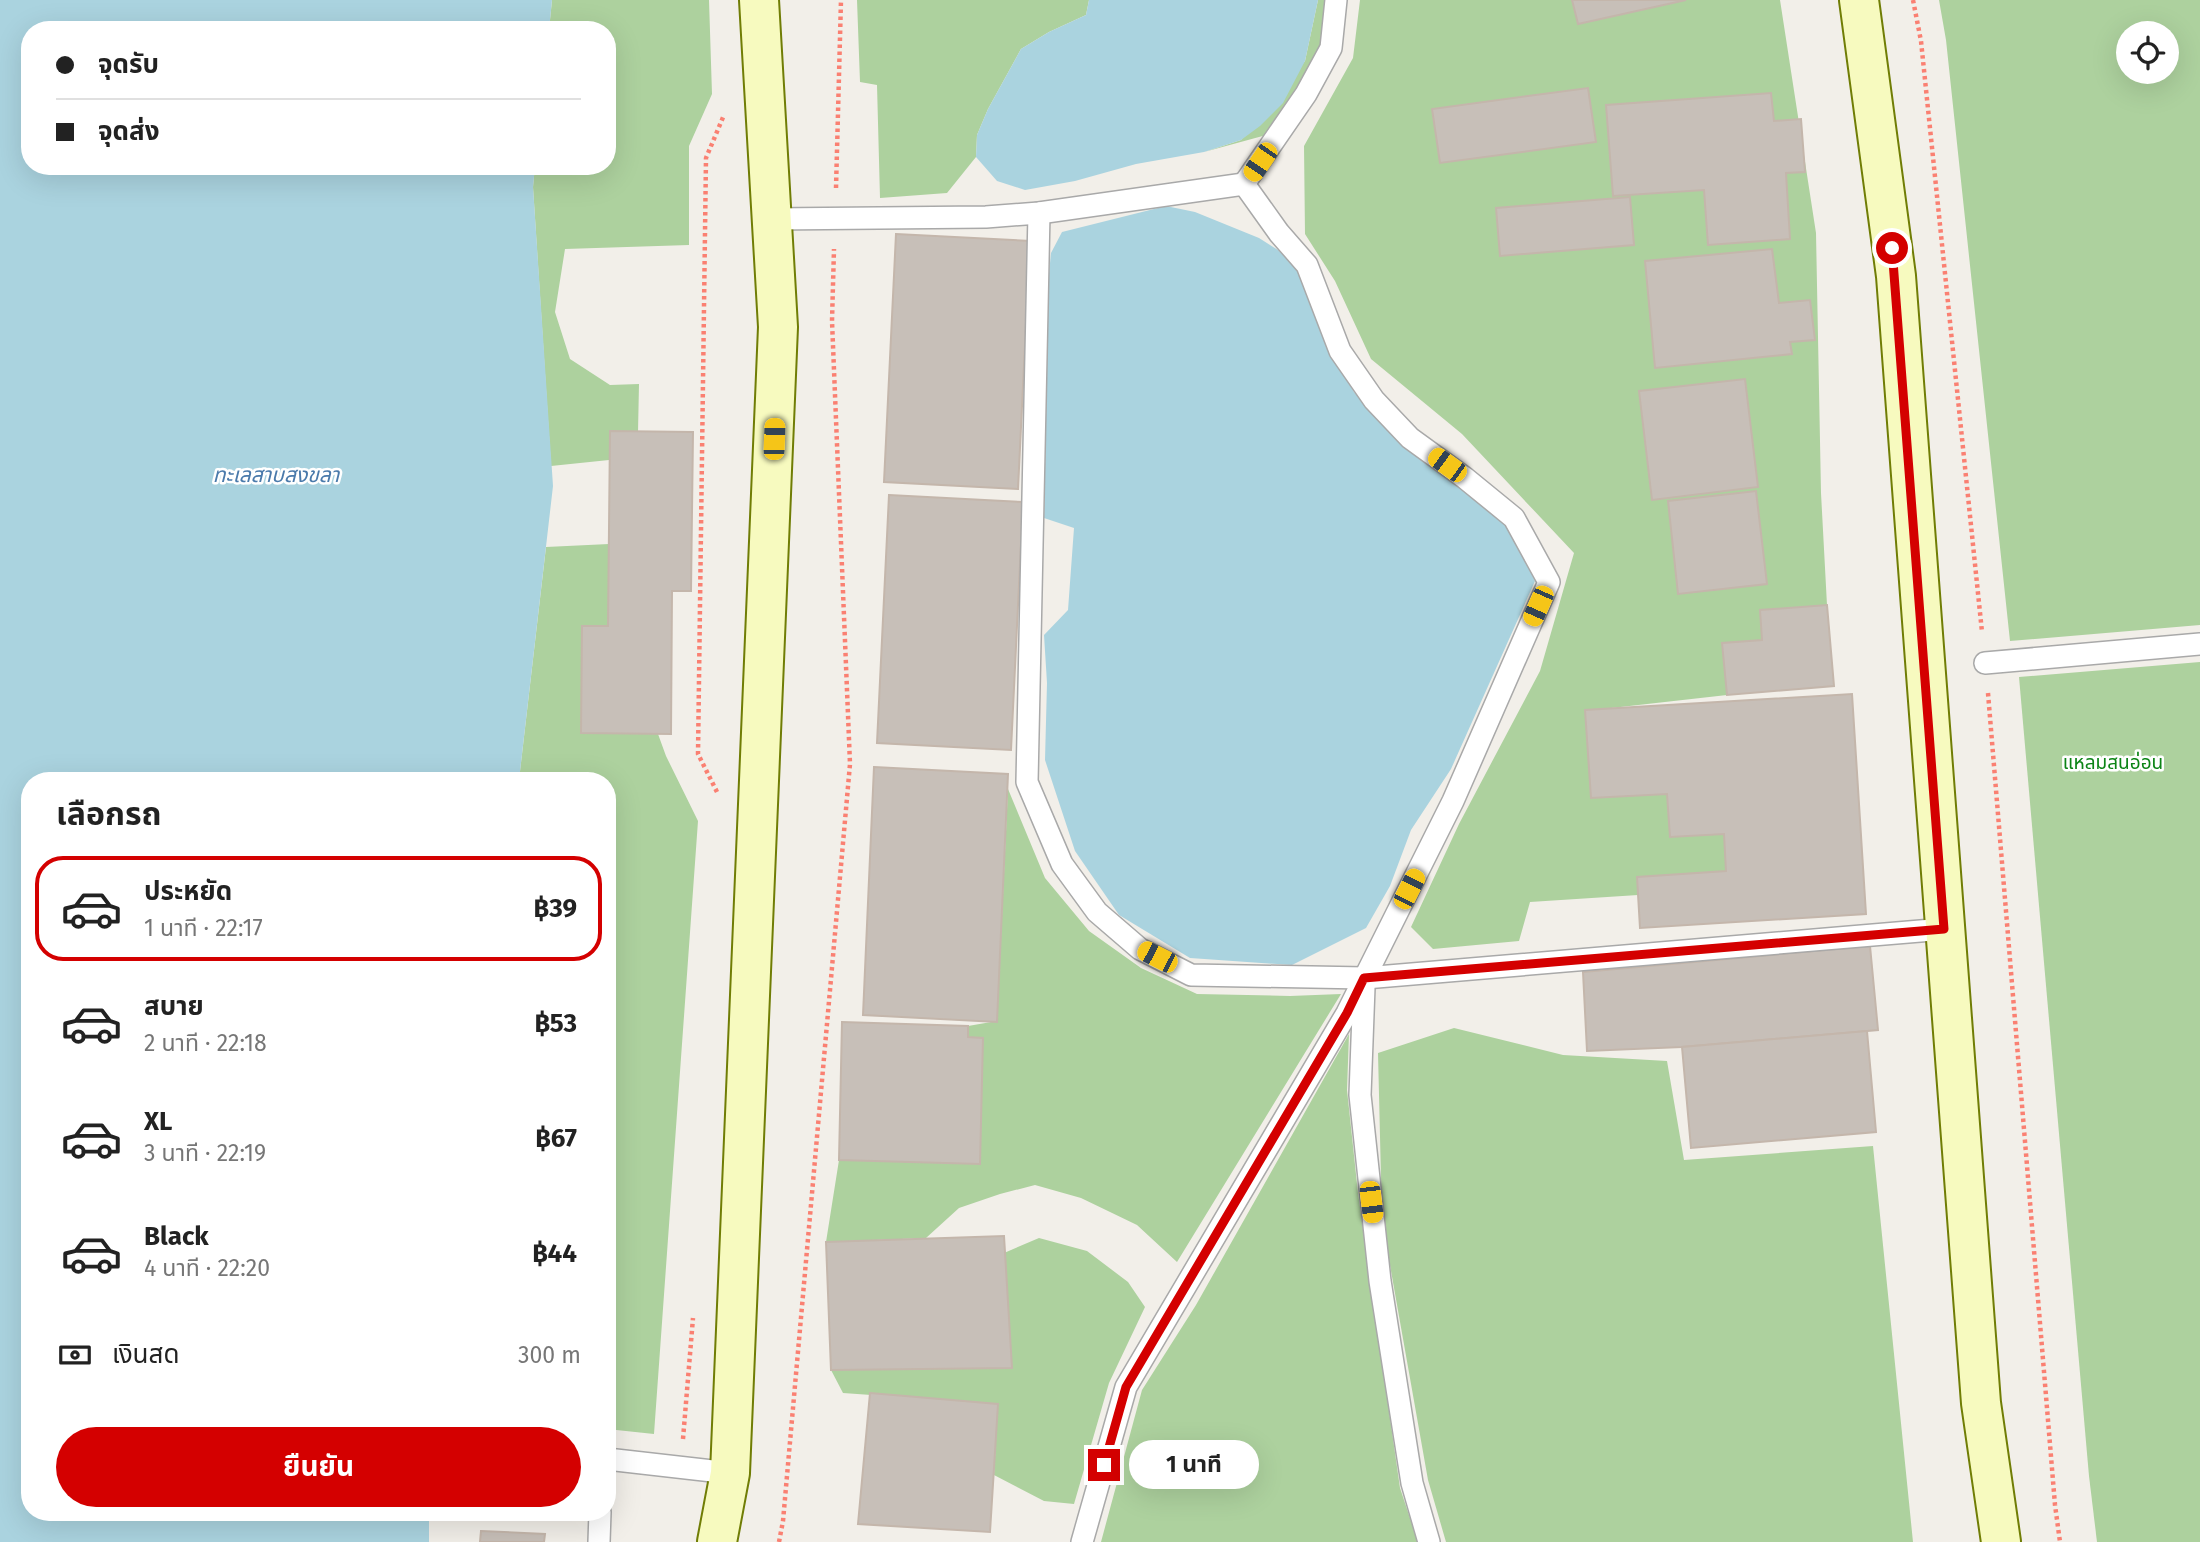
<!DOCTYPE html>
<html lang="th">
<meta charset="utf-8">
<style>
:root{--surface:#fff;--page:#f2f2f2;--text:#222;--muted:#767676;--line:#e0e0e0;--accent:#d40000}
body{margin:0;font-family:"Fira Sans","Noto Sans Thai",sans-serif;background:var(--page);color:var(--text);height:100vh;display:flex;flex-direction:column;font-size:26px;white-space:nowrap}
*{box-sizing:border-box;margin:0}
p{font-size:23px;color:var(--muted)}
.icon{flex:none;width:38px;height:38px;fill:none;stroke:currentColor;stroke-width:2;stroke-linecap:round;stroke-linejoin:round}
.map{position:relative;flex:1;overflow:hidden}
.drawer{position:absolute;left:21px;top:772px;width:595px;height:749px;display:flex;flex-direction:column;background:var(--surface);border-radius:28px;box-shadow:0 7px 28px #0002}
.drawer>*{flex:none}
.guide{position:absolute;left:21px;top:21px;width:595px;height:154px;border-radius:28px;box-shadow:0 7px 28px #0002;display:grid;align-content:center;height:154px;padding:0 35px;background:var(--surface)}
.fabs{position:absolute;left:2116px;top:21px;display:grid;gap:14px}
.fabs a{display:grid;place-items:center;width:63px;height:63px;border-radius:50%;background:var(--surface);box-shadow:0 7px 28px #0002;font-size:35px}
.end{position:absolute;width:32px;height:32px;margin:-16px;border:9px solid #d40000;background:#fff;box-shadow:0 0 0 4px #fff}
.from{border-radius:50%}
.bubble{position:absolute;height:49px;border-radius:24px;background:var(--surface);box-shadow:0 7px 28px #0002;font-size:23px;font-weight:700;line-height:49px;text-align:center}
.car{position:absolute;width:21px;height:42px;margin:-21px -10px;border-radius:9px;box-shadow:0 0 5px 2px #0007;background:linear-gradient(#f5c518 24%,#345 0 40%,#f5c518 0 76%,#345 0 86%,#f5c518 0)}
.guide b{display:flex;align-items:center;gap:24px;height:66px;font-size:26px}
.guide b+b{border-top:2px solid var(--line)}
.guide i{width:18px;height:18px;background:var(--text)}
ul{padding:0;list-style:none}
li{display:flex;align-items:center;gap:21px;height:105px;margin:0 14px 10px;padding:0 21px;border:4px solid transparent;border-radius:28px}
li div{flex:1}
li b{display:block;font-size:26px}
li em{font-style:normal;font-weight:700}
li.active{border-color:var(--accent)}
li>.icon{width:63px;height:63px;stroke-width:1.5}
h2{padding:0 35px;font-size:32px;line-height:84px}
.pay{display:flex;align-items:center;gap:18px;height:77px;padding:0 35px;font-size:26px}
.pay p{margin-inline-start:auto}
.action{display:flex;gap:14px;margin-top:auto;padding:14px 35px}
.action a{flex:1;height:80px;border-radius:42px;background:var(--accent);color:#fff;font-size:28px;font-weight:700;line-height:80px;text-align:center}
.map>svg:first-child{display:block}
.forest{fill:#add19e;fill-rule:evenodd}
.water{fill:#aad3df}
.building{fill:#c7bfb8;stroke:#c4b6ab;stroke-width:2}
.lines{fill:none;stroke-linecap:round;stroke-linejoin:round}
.lane-casing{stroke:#a9a9a9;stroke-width:24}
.secondary-casing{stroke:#707d05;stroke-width:42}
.path{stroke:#fa8072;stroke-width:4.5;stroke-dasharray:3.5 3.5;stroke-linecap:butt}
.lane{stroke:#fff;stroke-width:21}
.secondary{stroke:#f7fabf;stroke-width:38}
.route{stroke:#d40000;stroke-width:9}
.labels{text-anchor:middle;stroke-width:5;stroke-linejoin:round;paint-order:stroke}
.park-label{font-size:19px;fill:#0c8416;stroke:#fff}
.water-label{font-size:21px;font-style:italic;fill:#4a7aab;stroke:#fff}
</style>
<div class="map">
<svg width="2200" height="1542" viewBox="0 0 2200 1542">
<rect width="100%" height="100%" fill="#f2efe9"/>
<g class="forest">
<polygon points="552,0 709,0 712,94 689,146 689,245 565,249 555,312 570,359 610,385 639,384 638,432 610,431 609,460 551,466 533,187 535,166 607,166 607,30 549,30"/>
<polygon points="857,0 1089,0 1086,15 1049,32 1021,49 988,109 977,135 976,157 947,193 880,198 877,85 860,82"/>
<polygon points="1318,0 1327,0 1321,58 1270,134 1204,152 1241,140 1305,61"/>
<polygon points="1360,0 1780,0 1816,233 1821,493 1827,605 1760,610 1762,640 1723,643 1727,695 1585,711 1591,798 1667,794 1670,837 1724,834 1726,871 1637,877 1638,895 1530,902 1519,941 1433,949 1411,927 1459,824 1540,671 1574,553 1462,434 1371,359 1335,281 1305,234 1304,146 1353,58"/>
<path d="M1939 0H2200V625L2010 641 1946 40ZM2128 33H2166V72H2128Z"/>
<polygon points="609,544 608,626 582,626 581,733 658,734 666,756 698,821 654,1434 607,1429 607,780 519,780 546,547"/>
<polygon points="2200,662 2200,1542 2097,1542 2089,1476 2019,677"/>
<polygon points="1008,789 1045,878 1089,931 1141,968 1197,994 1290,996 1341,994 1177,1262 1137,1225 1081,1198 1035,1185 1000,1194 959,1208 926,1238 826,1242 839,1160 980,1163 983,1039 968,1037 968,1026 997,1021"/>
<polygon points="1454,1028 1563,1055 1667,1061 1684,1160 1873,1146 1913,1542 1446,1542 1428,1480 1382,1220 1378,1053"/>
<polygon points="1349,1034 1347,1090 1358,1193 1400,1488 1418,1542 1101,1542 1142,1390 1196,1305"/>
<polygon points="1039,1238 1087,1251 1128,1282 1145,1307 1109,1383 1074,1504 1044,1501 994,1475 998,1404 843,1393 831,1370 1011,1368 1004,1253"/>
</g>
<g class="water">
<polygon points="0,0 552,0 549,30 30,30 30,166 535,166 533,187 553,486 519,780 30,780 30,1512 429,1512 429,1542 0,1542"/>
<polygon points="1089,0 1318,0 1305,61 1283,103 1260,126 1241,140 1204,152 1136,164 1075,181 1025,190 997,181 976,157 977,135 988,109 1021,49 1049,32 1086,15"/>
<polygon points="1166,206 1195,212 1259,238 1278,250 1298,269 1327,344 1354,392 1401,445 1457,480 1513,533 1535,581 1451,769 1411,830 1390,886 1366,928 1292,965 1190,958 1119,915 1075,851 1045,760 1047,683 1044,635 1068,610 1074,528 1044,518 1047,362 1044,324 1051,253 1062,232"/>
</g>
<g class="building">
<polygon points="1572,0 1686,0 1578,24"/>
<polygon points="1588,88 1596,142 1440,163 1432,109"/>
<polygon points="1771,93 1774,121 1801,119 1805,172 1786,173 1790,239 1708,245 1704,190 1613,196 1606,105"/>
<polygon points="1630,197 1634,245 1500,256 1496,208"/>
<polygon points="896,234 1030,241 1018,489 884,482"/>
<polygon points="1772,249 1779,303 1810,300 1815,340 1790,342 1792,354 1655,368 1645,261"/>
<polygon points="1745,379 1758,487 1652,500 1639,391"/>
<polygon points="610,431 693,432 691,591 672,591 671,734 581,733 582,626 608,626"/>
<polygon points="1756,491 1767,584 1678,594 1668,501"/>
<polygon points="889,495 1023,502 1011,750 877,743"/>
<polygon points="1827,605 1834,686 1727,695 1722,643 1762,640 1760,610"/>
<polygon points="1852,694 1866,914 1640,928 1637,877 1726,871 1724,834 1670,837 1667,794 1591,798 1585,710"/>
<polygon points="874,767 1008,774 997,1022 863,1015"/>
<polygon points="1870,946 1878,1030 1682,1047 1587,1051 1583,972"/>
<polygon points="842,1022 968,1026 968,1037 983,1038 980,1164 839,1160"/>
<polygon points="1867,1031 1876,1132 1691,1148 1682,1047"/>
<polygon points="1004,1236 1012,1368 831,1370 826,1242"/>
<polygon points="870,1393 998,1404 990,1532 858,1524"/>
<polygon points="481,1531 545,1534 544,1542 480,1542"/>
</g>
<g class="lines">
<g class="lane-casing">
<g id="lane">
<polyline points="1039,213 1027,782 1062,864 1097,912 1140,949 1191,975 1365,978 1944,929"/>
<polyline points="772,219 986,217 1039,213 1244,184"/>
<polyline points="1985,663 2200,644"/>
<polyline points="1364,987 1360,1095 1380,1281 1412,1483 1429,1542"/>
<polyline points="607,1459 730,1473"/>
<polyline points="599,1542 600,1512"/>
<polyline points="1082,1542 1126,1387 1347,1013 1453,801 1549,582 1514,518 1465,478 1410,438 1374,400 1340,351 1307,265 1279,233 1244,184 1306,94 1331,48 1336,0"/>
</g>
</g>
<g class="secondary-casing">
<g id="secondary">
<polyline points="1859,0 1896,276 1981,1403 2001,1542"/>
<polyline points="717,1542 730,1473 778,327 759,0"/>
</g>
</g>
<g class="path">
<polyline points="1913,0 1921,41 1982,632"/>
<polyline points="836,188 841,0"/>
<polyline points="1988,693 2055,1505 2060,1542"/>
<polyline points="717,792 698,754 706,158 724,115"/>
<polyline points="683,1439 693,1318"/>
<polyline points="779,1542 783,1521 850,764 832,321 834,249"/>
</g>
<use href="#lane" class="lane"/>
<use href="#secondary" class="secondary"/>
</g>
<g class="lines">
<polyline class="route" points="1104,1465 1126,1387 1347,1013 1364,978 1944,929 1892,248"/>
</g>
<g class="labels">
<g class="park-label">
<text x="2113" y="769">แหลมสนอ่อน</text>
</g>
<g class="water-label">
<text x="276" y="482">ทะเลสาบสงขลา</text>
</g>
</g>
</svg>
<div class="fabs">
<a><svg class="icon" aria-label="locate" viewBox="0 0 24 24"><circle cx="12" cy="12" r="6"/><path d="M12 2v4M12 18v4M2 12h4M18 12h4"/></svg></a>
</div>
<i class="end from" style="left:1892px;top:248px"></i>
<i class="end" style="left:1104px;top:1465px"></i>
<div class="bubble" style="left:1129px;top:1440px;width:130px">1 นาที</div>
<i class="car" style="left:1260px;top:162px;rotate:214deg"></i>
<i class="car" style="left:774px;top:439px;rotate:2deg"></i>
<i class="car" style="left:1447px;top:465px;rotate:306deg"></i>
<i class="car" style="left:1538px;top:606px;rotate:204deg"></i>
<i class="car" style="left:1409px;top:889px;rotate:27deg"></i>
<i class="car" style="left:1157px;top:957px;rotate:297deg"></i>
<i class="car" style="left:1371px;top:1202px;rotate:173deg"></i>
<div class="guide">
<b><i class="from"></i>จุดรับ</b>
<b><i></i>จุดส่ง</b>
</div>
<section class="drawer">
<h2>เลือกรถ</h2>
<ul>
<li class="active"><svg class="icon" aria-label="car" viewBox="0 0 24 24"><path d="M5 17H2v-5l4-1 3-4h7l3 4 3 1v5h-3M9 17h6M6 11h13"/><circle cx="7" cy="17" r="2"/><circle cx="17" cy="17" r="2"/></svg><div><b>ประหยัด</b><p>1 นาที · 22:17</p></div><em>฿39</em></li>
<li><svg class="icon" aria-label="car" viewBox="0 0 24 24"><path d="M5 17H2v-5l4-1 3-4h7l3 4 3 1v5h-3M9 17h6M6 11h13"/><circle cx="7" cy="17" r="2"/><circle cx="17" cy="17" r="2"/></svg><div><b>สบาย</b><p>2 นาที · 22:18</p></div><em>฿53</em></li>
<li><svg class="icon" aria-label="car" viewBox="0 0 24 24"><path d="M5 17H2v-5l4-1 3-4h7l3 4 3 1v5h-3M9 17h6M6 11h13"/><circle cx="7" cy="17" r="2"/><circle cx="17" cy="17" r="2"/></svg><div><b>XL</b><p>3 นาที · 22:19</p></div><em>฿67</em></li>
<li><svg class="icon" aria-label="car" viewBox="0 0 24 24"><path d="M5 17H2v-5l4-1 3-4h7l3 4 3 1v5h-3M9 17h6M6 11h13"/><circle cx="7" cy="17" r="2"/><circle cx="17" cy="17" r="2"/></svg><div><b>Black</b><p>4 นาที · 22:20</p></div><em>฿44</em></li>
</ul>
<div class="pay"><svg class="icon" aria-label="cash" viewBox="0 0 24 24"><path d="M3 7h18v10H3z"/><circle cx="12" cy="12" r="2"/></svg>เงินสด<p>300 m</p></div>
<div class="action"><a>ยืนยัน</a></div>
</section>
</div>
